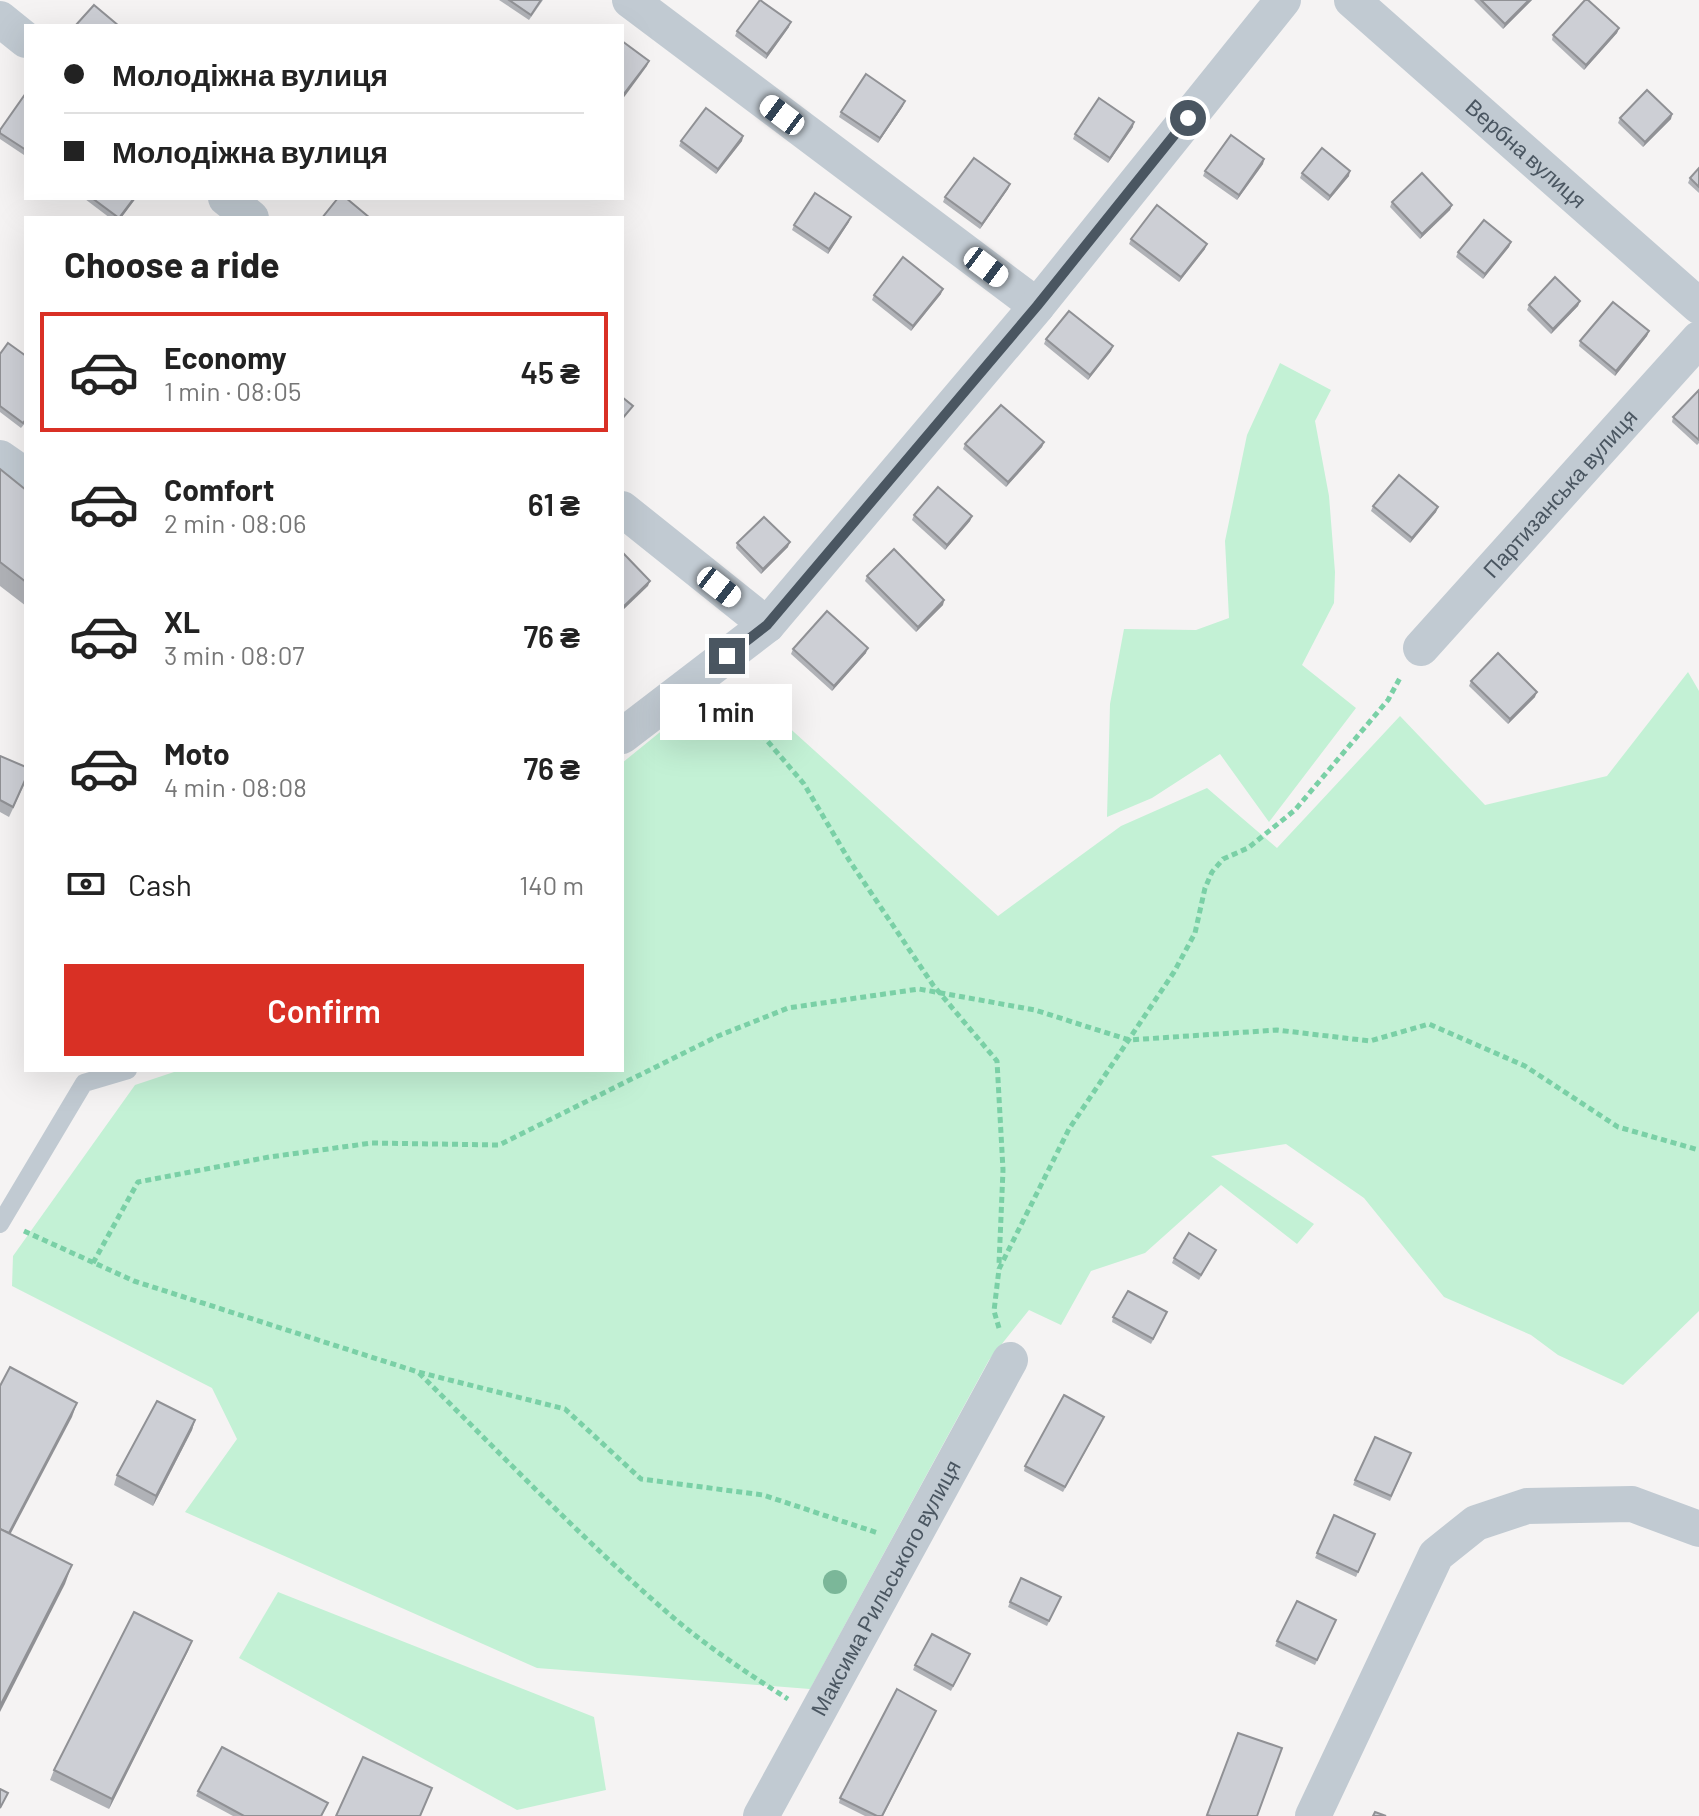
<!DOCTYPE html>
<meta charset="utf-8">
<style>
:root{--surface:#fff;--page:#f6f6f6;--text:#222;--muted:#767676;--line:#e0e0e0;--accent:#d93025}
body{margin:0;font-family:Barlow,sans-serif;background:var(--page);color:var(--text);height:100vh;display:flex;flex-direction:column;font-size:30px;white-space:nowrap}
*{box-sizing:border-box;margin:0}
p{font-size:26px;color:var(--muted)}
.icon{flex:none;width:44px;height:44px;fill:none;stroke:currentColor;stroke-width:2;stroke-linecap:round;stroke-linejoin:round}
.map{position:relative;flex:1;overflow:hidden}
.side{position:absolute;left:24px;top:216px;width:600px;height:856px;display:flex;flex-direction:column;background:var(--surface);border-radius:0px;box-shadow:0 8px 32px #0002}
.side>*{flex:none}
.guide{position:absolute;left:24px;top:24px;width:600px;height:176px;border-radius:0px;box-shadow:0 8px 32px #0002;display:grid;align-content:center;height:176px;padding:0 40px;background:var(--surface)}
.end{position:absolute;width:36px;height:36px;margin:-18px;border:10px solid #4a5661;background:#fff;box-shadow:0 0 0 4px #fff}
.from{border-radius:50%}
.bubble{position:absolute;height:56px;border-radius:0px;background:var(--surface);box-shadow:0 8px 32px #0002;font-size:26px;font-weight:600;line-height:56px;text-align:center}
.car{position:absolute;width:24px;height:48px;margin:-24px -12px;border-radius:10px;box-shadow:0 0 6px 2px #0007;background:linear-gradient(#fff 24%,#345 0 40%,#fff 0 76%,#345 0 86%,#fff 0)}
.guide b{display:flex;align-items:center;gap:28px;height:76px;font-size:30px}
.guide b+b{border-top:2px solid var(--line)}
.guide i{width:20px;height:20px;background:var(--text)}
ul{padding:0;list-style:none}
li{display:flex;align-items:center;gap:24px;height:120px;margin:0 16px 12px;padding:0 24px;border:4px solid transparent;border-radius:0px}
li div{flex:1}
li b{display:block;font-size:30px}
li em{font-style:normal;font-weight:600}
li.selected{border-color:var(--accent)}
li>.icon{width:72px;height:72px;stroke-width:1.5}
h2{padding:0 40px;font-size:36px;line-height:96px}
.pay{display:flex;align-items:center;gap:20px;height:88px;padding:0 40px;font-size:30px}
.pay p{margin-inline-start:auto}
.button{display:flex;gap:16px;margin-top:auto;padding:16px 40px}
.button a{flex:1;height:92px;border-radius:0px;background:var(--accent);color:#fff;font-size:32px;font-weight:600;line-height:92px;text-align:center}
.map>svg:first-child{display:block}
.green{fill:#c3f1d5}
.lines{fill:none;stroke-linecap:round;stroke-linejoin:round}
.path{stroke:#7ad0a6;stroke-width:5;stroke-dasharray:6 4;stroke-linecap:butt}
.lane{stroke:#c1cad2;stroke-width:18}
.street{stroke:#c1cad2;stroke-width:36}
.tree{fill:#7bb799}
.wall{fill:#b0b2b7}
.shaded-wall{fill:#909195}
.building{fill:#cdcfd5;stroke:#909195;stroke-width:2}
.route{stroke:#4a5661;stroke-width:10}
.labels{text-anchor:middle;stroke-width:6;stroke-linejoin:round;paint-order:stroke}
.street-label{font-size:22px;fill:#4a5661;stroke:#fff}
</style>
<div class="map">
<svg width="1699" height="1816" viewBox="0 0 1699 1816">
<rect width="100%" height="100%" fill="#f5f3f3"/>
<g class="green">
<polygon points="1280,363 1331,390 1315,421 1329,496 1335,572 1334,603 1302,665 1356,708 1269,822 1220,754 1152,798 1107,817 1110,704 1124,629 1196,630 1229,618 1225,541 1247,435"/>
<polygon points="1688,672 1699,691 1699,1311 1623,1385 1558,1355 1531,1335 1444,1297 1364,1198 1286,1144 1211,1156 1314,1224 1297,1244 1221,1185 1145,1253 1091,1271 1061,1325 1029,1310 989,1360 810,1689 537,1668 185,1512 237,1439 212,1388 12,1286 13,1256 135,1085 180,1070 622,1070 622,763 712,690 744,687 998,916 1121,826 1207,788 1277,848 1400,716 1485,805 1607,776"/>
<polygon points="278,1592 594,1717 606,1790 517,1810 239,1658"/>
</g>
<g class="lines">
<g class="path">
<polyline points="729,696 804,784 849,860 933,985 997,1061 1003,1170 999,1264"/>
<polyline points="24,1231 134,1281 418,1372 565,1409 641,1479 763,1495 878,1533"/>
<polyline points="93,1263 138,1182 269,1157 372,1143 499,1145 718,1036 788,1008 919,989 1035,1010 1129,1040 1277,1030 1370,1041 1429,1024 1525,1066 1618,1127 1699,1150"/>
<polyline points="999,1328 994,1311 999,1269 1069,1129 1174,972 1195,933 1205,888 1212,872 1223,859 1248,848 1295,810 1388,700 1401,676"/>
<path d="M419 1373C501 1454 582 1539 669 1614 706 1646 747 1673 788 1699"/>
</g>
<polyline class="lane" points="0,1224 84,1083 128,1070"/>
<g class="street">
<polyline points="630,0 1037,306"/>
<path id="s1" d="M1352 0 1699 306"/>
<polyline points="0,19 26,40"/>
<polyline points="226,198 251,218"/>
<polyline points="0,458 26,476"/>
<polyline points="622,509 767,625"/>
<path id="s2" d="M1421 648 1699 339"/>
<polyline points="622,736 767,625 1037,306 1283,0"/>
<path id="s3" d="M761 1816 1010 1360"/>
<polyline points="1313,1816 1436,1555 1476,1523 1527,1506 1632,1504 1699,1529"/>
</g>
</g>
<circle class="tree" cx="835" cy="1582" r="12"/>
<g class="wall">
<polygon points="499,0 543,0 529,20"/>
<polygon points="1474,0 1532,0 1503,29"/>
<polygon points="789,27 766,59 735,36 737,31"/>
<polygon points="1619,28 1617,33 1584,70 1552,40 1553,35"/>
<polygon points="26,93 26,153 24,155 0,139 0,130"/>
<polygon points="903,106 878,143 839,117 841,112"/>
<polygon points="1672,114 1671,119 1643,147 1618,123 1620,118"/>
<polygon points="1133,127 1108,163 1073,139 1075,134"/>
<polygon points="743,136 742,141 716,174 679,146 681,141"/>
<polygon points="1264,159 1263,164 1237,200 1203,176 1205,171"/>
<polygon points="1699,168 1699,193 1688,183 1690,178"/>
<polygon points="1302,173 1349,176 1328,201 1300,178"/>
<polygon points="1010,184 1008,189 980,229 943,202 945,197"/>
<polygon points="86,198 136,198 121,218 110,218 85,199"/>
<polygon points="1392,202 1452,205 1450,210 1420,239 1390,207"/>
<polygon points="849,222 828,254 792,230 794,225"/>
<polygon points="1131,239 1205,249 1179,282 1129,244"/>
<polygon points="1511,242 1509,247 1483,279 1456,257 1458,252"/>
<polygon points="941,294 911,331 872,300 874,295"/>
<polygon points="1580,301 1578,306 1551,334 1527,310 1529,305"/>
<polygon points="1649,331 1647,336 1615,376 1579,346 1580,341"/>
<polygon points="1046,339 1113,346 1111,351 1088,380 1044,344"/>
<polygon points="0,354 26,356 26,422 21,428 0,412"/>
<polygon points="1699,390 1699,443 1697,445 1672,422 1673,417"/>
<polygon points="1044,442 1042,447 1006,487 963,449 965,444"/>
<polygon points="0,469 26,490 26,606 0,586"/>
<polygon points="1373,506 1438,507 1436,512 1410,543 1371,511"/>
<polygon points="914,515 972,516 970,521 945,550 912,520"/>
<polygon points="737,543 788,547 761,574 736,548"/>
<polygon points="867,576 944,600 943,605 916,632 865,581"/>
<polygon points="793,649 866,653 832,691 791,654"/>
<polygon points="1471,681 1535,697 1508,724 1469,686"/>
<polygon points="0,756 26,781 9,817 0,812"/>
<polygon points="1216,1250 1199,1280 1172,1263 1174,1258"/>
<polygon points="1113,1317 1165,1317 1151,1344 1112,1322"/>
<polygon points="195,1420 192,1430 153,1506 114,1485 117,1475"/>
<polygon points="1102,1422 1063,1492 1024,1471 1025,1466"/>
<polygon points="1411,1453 1390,1501 1353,1485 1355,1480"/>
<polygon points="1334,1515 1375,1534 1356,1577 1315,1558"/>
<polygon points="1061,1597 1047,1626 1008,1607 1010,1602"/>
<polygon points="1336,1620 1315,1665 1275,1646 1277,1641"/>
<polygon points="192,1641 188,1651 109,1809 50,1780 54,1770"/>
<polygon points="970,1654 951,1691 913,1670 915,1665"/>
<polygon points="934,1716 883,1816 865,1816 839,1803 840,1798"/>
<polygon points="198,1791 328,1803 322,1816 233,1816 196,1796"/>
</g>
<g class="shaded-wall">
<polygon points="1529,0 1532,0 1503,29 1505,24"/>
<polygon points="791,22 789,27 766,59 767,54"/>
<polygon points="1619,28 1617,33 1584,70 1586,65"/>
<polygon points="649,61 647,66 622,100 623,95"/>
<polygon points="905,101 903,106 878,143 880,138"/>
<polygon points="1672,114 1671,119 1643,147 1645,142"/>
<polygon points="1134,122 1133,127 1108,163 1110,158"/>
<polygon points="743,136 742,141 716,174 718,169"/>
<polygon points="1264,159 1263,164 1237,200 1239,195"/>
<polygon points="1350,171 1349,176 1328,201 1330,196"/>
<polygon points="1010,184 1008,189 980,229 982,224"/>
<polygon points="134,198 136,198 121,218 119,218"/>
<polygon points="1452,205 1450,210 1420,239 1422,234"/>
<polygon points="851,217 849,222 828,254 829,249"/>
<polygon points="1511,242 1509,247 1483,279 1485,274"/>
<polygon points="1207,244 1205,249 1179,282 1181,277"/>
<polygon points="943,289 941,294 911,331 913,326"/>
<polygon points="1580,301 1578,306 1551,334 1553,329"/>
<polygon points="1649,331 1647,336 1615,376 1616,371"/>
<polygon points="1113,346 1111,351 1088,380 1090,375"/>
<polygon points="1044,442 1042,447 1006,487 1008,482"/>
<polygon points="1438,507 1436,512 1410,543 1412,538"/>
<polygon points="972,516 970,521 945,550 947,545"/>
<polygon points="790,542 788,547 761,574 763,569"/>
<polygon points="650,581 648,586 622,611 622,608"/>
<polygon points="944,600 943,605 916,632 918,627"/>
<polygon points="868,648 866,653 832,691 834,686"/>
<polygon points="1537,692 1535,697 1508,724 1510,719"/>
<polygon points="77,1403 72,1417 1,1552 6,1538"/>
<polygon points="195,1420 192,1430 153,1506 156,1496"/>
<polygon points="72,1565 65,1584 0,1712 0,1706"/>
<polygon points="192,1641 188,1651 109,1809 112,1799"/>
</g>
<g class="building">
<polygon points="509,0 541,0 531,15"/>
<polygon points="760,0 791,22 767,54 737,31"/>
<polygon points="1481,0 1529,0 1505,24"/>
<polygon points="1585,0 1588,0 1619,28 1586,65 1553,35"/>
<polygon points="94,5 119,26 75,26"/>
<polygon points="622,41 649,61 623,95 622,94"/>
<polygon points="866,74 905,101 880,138 841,112"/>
<polygon points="1647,90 1672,114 1645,142 1620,118"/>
<polygon points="26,93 26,150 0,133 0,130"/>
<polygon points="1099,98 1134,122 1110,158 1075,134"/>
<polygon points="706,108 743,136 718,169 681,141"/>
<polygon points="1231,135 1264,159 1239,195 1205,171"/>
<polygon points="1322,148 1350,171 1330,196 1302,173"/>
<polygon points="974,158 1010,184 982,224 945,197"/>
<polygon points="1699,168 1699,187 1690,178"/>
<polygon points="1422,173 1452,205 1422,234 1392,202"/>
<polygon points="815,193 851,217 829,249 794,225"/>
<polygon points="92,198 134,198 119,218"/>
<polygon points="338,198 346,198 370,218 322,218"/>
<polygon points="1157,205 1207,244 1181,277 1131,239"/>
<polygon points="1484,220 1511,242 1485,274 1458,252"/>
<polygon points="903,257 943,289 913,326 874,295"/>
<polygon points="1555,277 1580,301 1553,329 1529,305"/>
<polygon points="1613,302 1649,331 1616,371 1580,341"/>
<polygon points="1069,311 1113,346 1090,375 1046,339"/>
<polygon points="8,343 26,356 26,419 23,423 0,406 0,354"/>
<polygon points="1699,390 1699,440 1673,417"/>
<polygon points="622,397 633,406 622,419"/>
<polygon points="1001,405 1044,442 1008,482 965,444"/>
<polygon points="0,469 26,490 26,582 0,562"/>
<polygon points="1399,475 1438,507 1412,538 1373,506"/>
<polygon points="938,487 972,516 947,545 914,515"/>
<polygon points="764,517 790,542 763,569 737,543"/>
<polygon points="894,549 944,600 918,627 867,576"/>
<polygon points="624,554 650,581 622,608 622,556"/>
<polygon points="827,611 868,648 834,686 793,649"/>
<polygon points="1498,653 1537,692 1510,719 1471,681"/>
<polygon points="0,756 26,767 26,778 13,807 0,800"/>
<polygon points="1189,1233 1216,1250 1201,1275 1174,1258"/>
<polygon points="1128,1291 1167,1312 1153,1339 1113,1317"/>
<polygon points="10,1367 77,1403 9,1533 0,1529 0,1386"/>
<polygon points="1064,1395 1104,1417 1065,1487 1025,1466"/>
<polygon points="157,1401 195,1420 156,1496 117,1475"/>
<polygon points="1375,1437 1411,1453 1391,1496 1355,1480"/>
<polygon points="1334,1515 1375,1534 1358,1572 1317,1553"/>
<polygon points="0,1529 72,1565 0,1706"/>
<polygon points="1021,1578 1061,1597 1049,1621 1010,1602"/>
<polygon points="1297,1601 1336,1620 1317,1660 1277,1641"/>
<polygon points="134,1612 192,1641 112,1799 54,1770"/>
<polygon points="932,1634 970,1654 953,1686 915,1665"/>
<polygon points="897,1689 936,1711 882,1816 877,1816 840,1798"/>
<polygon points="1238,1733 1282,1748 1257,1816 1211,1816 1207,1815"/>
<polygon points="222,1747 328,1803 321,1816 244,1816 198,1791"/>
<polygon points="363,1757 432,1788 420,1816 336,1816"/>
<polygon points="0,1789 8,1793 0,1808"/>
<polygon points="1375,1812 1386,1816 1373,1816"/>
</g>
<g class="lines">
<polyline class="route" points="727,656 767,625 1037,306 1188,118"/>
</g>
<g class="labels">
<g class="street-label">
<text dy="8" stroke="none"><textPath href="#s1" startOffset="232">Вербна вулиця</textPath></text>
<text dy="8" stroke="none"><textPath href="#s2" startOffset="208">Партизанська вулиця</textPath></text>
<text dy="8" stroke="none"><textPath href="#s3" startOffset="260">Максима Рильського вулиця</textPath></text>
</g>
</g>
</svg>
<i class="end from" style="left:1188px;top:118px"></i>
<i class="end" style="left:727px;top:656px"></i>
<div class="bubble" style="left:660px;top:684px;width:132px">1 min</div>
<i class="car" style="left:782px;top:115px;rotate:307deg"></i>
<i class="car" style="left:986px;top:267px;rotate:127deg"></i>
<i class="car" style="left:719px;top:587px;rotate:128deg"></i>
<div class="guide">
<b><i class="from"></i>Молодіжна вулиця</b>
<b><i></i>Молодіжна вулиця</b>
</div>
<section class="side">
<h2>Choose a ride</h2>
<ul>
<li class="selected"><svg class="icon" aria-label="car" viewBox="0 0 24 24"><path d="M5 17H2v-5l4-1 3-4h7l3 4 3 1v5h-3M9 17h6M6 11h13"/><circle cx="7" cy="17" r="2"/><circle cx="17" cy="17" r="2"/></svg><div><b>Economy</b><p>1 min · 08:05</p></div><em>45 ₴</em></li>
<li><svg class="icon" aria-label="car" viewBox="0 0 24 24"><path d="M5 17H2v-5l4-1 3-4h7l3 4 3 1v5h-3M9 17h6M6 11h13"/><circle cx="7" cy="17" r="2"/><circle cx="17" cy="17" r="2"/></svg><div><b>Comfort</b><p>2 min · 08:06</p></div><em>61 ₴</em></li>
<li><svg class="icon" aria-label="car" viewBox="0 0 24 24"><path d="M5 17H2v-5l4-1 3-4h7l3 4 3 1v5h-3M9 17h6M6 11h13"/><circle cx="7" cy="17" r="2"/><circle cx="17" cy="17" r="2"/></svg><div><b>XL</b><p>3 min · 08:07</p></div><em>76 ₴</em></li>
<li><svg class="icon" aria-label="car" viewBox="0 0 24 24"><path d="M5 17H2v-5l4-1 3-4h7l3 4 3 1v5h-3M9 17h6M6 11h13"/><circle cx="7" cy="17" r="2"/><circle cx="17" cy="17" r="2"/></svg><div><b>Moto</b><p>4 min · 08:08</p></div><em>76 ₴</em></li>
</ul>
<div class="pay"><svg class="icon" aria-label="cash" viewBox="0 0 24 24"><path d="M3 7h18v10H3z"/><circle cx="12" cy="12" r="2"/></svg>Cash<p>140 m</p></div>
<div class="button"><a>Confirm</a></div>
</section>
</div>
